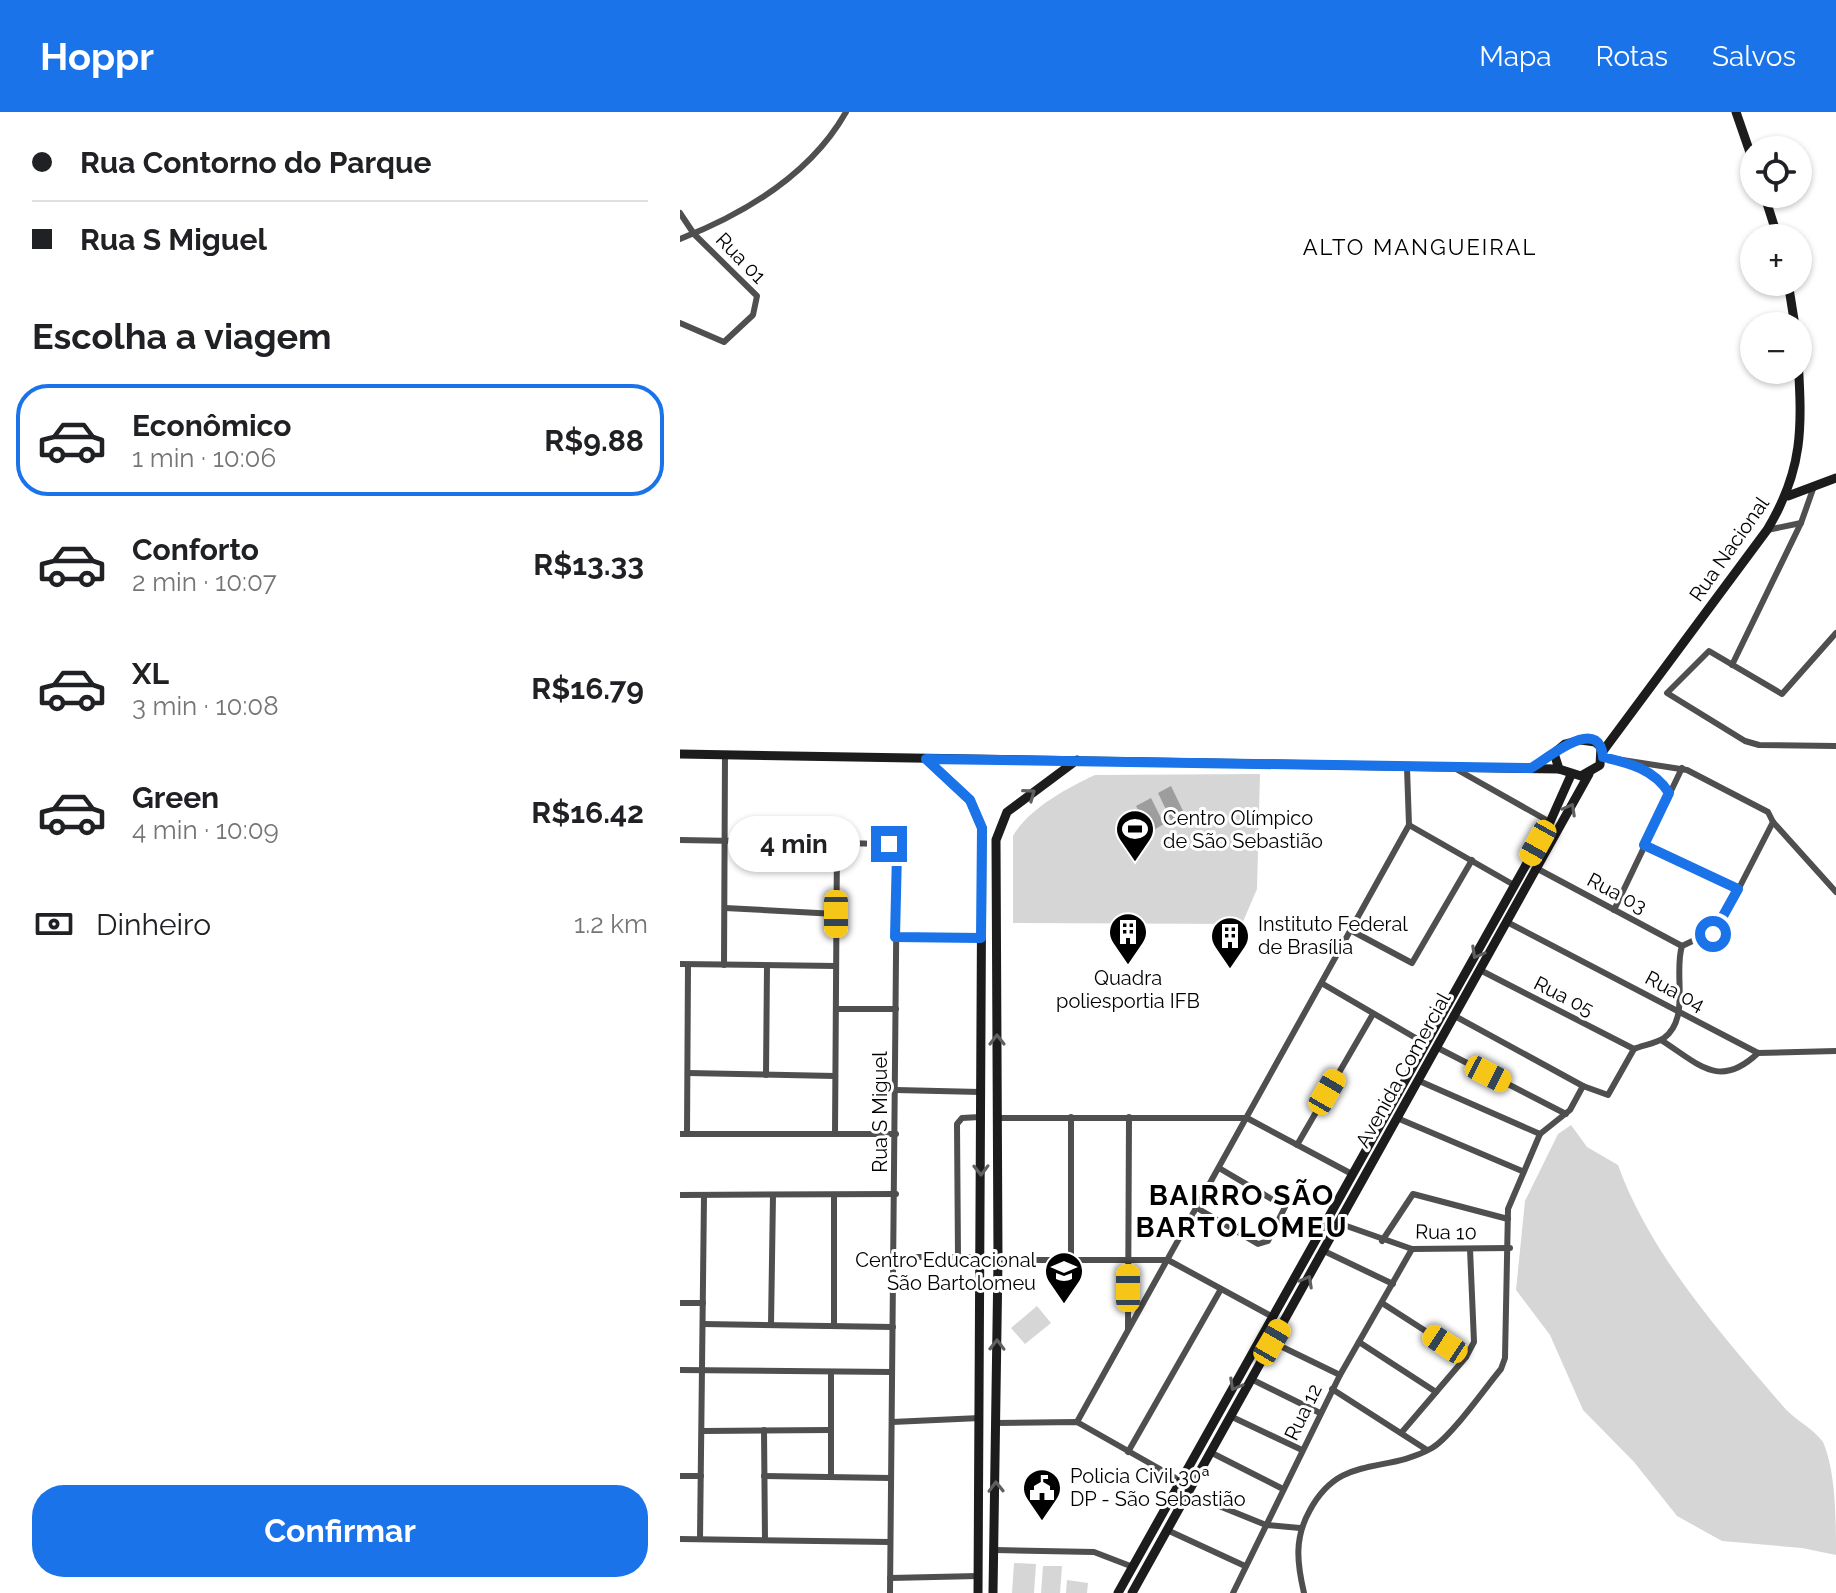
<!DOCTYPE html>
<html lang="pt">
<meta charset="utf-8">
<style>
:root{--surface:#fff;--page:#f6f6f6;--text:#202124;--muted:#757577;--line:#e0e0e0;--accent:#1a73e8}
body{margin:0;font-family:Raleway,sans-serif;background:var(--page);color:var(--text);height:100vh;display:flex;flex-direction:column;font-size:30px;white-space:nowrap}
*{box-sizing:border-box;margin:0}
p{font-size:26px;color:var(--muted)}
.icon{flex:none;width:44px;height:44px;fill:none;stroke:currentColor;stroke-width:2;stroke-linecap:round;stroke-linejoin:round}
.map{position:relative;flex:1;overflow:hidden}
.panel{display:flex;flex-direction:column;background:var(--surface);width:680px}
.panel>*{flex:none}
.hud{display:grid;align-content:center;height:176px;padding:0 32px;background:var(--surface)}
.fabs{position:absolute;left:1060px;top:24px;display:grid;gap:16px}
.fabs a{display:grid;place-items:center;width:72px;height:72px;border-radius:50%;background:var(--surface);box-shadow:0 2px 6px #0004;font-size:40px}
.end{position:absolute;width:36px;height:36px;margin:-18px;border:10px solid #1a73e8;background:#fff;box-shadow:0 0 0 4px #fff}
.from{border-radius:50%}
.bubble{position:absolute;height:56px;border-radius:28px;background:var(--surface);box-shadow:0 2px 6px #0004;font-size:26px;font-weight:700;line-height:56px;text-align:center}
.car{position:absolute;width:24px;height:48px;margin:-24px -12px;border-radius:10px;box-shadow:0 0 6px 2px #0007;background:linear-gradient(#f5c518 24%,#345 0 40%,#f5c518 0 76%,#345 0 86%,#f5c518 0)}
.hud b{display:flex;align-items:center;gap:28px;height:76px;font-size:30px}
.hud b+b{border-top:2px solid var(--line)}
.hud i{width:20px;height:20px;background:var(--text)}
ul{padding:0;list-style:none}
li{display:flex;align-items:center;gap:24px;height:112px;margin:0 16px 12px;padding:0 16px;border:4px solid transparent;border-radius:32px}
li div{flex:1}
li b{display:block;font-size:30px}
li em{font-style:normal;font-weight:700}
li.on{border-color:var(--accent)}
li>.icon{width:72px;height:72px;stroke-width:1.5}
h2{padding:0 32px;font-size:36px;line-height:96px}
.pay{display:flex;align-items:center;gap:20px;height:88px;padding:0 32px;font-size:30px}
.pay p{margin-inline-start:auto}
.action{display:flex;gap:16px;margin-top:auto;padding:16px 32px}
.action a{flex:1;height:92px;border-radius:32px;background:var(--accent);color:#fff;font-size:32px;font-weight:700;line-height:92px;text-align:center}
header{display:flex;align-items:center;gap:48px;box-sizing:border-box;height:112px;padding:0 40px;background:var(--accent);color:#fff}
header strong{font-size:38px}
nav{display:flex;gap:44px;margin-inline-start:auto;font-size:28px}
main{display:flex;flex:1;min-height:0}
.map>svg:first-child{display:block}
.green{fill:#d6d6d6}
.water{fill:#9d9d9d}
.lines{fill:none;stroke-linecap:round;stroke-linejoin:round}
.street{stroke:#4f4f4f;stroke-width:6}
.secondary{stroke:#1c1c1c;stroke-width:9}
.oneway{stroke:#606060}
.route{stroke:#1a73e8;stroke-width:10}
.labels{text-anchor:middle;stroke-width:6;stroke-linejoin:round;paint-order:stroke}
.street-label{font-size:20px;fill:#000;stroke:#fff}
.poi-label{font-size:20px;fill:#000;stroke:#fff;text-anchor:start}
.neighbourhood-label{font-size:22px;letter-spacing:2px;fill:#000;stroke:#fff}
.district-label{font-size:28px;font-weight:bold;letter-spacing:2px;fill:#000;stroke:#fff}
</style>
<header>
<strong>Hoppr</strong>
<nav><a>Mapa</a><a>Rotas</a><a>Salvos</a></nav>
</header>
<main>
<section class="panel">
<div class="hud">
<b><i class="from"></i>Rua Contorno do Parque</b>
<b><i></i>Rua S Miguel</b>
</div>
<h2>Escolha a viagem</h2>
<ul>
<li class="on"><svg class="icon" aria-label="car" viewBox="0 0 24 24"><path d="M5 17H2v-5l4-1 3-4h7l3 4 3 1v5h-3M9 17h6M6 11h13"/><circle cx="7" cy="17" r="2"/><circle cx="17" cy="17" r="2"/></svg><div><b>Econômico</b><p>1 min · 10:06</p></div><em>R$9.88</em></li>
<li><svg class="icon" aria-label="car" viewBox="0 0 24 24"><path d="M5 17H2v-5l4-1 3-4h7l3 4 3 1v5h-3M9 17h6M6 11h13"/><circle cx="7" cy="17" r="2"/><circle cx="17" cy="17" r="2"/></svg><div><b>Conforto</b><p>2 min · 10:07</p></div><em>R$13.33</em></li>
<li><svg class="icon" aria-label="car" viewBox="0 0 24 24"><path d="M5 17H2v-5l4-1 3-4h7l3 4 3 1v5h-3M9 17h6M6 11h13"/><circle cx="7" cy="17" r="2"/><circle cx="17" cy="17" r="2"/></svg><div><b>XL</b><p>3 min · 10:08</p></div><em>R$16.79</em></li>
<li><svg class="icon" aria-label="car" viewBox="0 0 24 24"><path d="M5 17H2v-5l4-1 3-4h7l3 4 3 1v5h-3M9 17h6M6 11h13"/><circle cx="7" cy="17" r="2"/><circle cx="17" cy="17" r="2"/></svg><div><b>Green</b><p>4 min · 10:09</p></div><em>R$16.42</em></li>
</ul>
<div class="pay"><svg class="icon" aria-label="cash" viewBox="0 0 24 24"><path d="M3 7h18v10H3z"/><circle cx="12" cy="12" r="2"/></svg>Dinheiro<p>1.2 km</p></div>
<div class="action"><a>Confirmar</a></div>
</section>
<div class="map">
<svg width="1156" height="1481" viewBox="0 0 1156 1481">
<rect width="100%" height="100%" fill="#fff"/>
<g class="green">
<path d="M580 662 577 777 562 812 333 811V724C348 697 387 676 415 663Z"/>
<path d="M891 1013 907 1035 938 1053C970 1142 1041 1222 1102 1293 1113 1307 1133 1316 1143 1330 1156 1360 1156 1409 1156 1443L1122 1436 1042 1429 997 1404 954 1350 903 1298 870 1223 836 1178 845 1089 878 1022Z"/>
<polygon points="357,1194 371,1211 345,1232 331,1216"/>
<polygon points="334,1451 356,1452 354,1481 332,1481"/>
<polygon points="363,1454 382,1454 380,1481 361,1481"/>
<polygon points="387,1468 408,1471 407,1481 386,1481"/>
</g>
<g class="water">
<polygon points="491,674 504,701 491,708 478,681"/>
<polygon points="471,686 484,712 470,720 456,694"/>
</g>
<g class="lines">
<g class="street">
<polyline points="0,101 14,122 77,184 73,203 44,230 0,211"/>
<path d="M0 127C66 101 131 62 166 0"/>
<polyline points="1087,418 1121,411"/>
<polyline points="1156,521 1102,582 1029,539 987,581 1065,629 1079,633 1156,634"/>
<polyline points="1052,553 1121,411 1133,377"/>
<polyline points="923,645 1007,658 1088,700 1093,710 1156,780"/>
<polyline points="959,655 981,669 989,681"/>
<polyline points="776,657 870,710"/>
<polyline points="729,713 834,773"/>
<polyline points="0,728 209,732 217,740 210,1481"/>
<polyline points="964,733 1058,777"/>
<polyline points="856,756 1002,834"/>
<polyline points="45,796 156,802"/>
<polyline points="934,798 1002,656"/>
<polyline points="827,810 1078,941 1156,939"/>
<polyline points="672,819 732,851 792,748"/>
<polyline points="215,825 301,826"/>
<polyline points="0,852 156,854"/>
<polyline points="44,853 45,643"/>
<polyline points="800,858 954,937"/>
<polyline points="643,872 746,932"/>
<polyline points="157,897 216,897"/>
<polyline points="773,903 903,974"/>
<path d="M981 928C1019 952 1039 978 1078 941"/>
<polyline points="756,935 886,1002"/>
<polyline points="8,961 155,964"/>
<polyline points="86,963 87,854"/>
<polyline points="737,968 860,1022"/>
<polyline points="216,978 300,980"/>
<polyline points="317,1006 567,1006 670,1061"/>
<polyline points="717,1006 842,1059"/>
<polyline points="0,1022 216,1022"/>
<polyline points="7,1022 8,853"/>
<polyline points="155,1022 157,730"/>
<polyline points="617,1033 693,902"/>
<polyline points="0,1083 216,1082"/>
<polyline points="517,1096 578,1132 588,1129 605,1095 539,1056"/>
<polyline points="658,1111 732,1137 830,1136"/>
<polyline points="702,1129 733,1082 828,1107"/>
<polyline points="644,1139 713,1172"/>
<polyline points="214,1145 302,1145"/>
<polyline points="278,1145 277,1012 282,1006 300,1005"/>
<polyline points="391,1147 391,1005"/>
<polyline points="318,1148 488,1148 593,1205"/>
<polyline points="0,1191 23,1191"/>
<polyline points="702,1191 786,1245"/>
<polyline points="23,1212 213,1215"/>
<polyline points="91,1213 93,1083"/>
<polyline points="154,1214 154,1083"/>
<polyline points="448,1217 449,1005"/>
<polyline points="592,1230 660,1263"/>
<polyline points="679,1230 756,1280"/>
<polyline points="0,1258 212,1260"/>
<polyline points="151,1260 151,1364"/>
<polyline points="571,1267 640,1301"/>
<polyline points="652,1277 747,1338"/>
<polyline points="550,1304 622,1338"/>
<polyline points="212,1310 300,1306"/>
<polyline points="397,1310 729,713 727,656"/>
<polyline points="315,1311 397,1310 501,1369"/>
<polyline points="84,1318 85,1428"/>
<polyline points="23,1319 151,1318"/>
<polyline points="722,1320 786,1245 794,1230 790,1137"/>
<polyline points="448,1340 541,1177"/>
<polyline points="530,1340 603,1377"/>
<polyline points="0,1364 21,1364"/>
<polyline points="84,1364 211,1366"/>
<polyline points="507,1381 586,1413 620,1416"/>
<polyline points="487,1418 565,1454"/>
<polyline points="0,1427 210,1430"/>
<polyline points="20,1427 24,1084"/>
<polyline points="315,1438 414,1440 453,1455"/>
<polyline points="210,1466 298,1464"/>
<polyline points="553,1481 660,1263 732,1137"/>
<path d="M624 1481C617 1451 614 1426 630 1398 661 1341 704 1363 752 1336 771 1325 805 1276 821 1257L825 1246 828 1097 860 1022 890 998 903 974 928 983 954 937C963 933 975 932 984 926 1011 906 993 861 1002 834L1038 817 1093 710"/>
</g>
<g class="secondary">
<polyline points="1056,0 1074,52"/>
<polyline points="1084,82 1098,126"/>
<polyline points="1108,170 1115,214"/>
<polyline points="1108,384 1156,366"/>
<polygon points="901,628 915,630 921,635 920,653 901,664 879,657 874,641 885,632"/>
<path d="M923 639 1087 418C1124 357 1122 315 1118 246"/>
<polyline points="0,642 879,657"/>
<polyline points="246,647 290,688 302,716 298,1481"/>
<polyline points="313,1481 318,1148 316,728 327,700 397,648"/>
<polyline points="438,1481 870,710 891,663"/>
<polyline points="452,1481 909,662"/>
</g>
</g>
<defs><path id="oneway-chevron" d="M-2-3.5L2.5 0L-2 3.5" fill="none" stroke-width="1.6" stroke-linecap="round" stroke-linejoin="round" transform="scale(2)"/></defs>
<g class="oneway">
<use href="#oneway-chevron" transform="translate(350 682) rotate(-36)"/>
<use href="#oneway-chevron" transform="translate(890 697) rotate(-61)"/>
<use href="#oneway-chevron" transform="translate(797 841) rotate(119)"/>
<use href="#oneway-chevron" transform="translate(317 928) rotate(-90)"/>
<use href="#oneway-chevron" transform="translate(301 1058) rotate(89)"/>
<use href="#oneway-chevron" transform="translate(627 1169) rotate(-61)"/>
<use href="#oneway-chevron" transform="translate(317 1233) rotate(-89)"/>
<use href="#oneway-chevron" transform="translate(555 1273) rotate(119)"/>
<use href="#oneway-chevron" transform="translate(316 1375) rotate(-91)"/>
</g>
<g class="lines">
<path class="route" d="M209 732 217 740 215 825 301 826 302 716 290 688 246 647 851 656C866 648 919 601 923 645 949 651 974 657 989 681L964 733 1058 777 1033 822"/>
</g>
<defs>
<g id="stadium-pin" transform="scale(2)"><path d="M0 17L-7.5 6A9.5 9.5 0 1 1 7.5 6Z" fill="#000" stroke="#fff"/><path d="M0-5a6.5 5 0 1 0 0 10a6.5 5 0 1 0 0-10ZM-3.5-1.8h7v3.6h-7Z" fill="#fff"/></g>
<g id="building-pin" transform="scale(2)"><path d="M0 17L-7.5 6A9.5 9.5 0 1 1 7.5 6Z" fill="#000" stroke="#fff"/><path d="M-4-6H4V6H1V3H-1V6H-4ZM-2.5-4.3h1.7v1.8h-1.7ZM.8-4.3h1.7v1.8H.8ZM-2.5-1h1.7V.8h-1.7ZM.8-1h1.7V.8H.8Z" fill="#fff"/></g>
<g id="school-pin" transform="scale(2)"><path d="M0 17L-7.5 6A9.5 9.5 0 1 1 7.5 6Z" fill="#000" stroke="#fff"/><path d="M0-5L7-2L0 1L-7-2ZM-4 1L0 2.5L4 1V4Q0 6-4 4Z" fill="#fff"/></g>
<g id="civic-pin" transform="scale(2)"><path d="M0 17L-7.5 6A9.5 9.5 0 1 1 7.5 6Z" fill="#000" stroke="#fff"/><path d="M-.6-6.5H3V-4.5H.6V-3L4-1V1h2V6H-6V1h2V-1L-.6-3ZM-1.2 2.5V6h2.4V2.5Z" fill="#fff"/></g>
</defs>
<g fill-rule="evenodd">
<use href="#stadium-pin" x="455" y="717"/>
<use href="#building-pin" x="448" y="820"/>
<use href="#building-pin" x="550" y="824"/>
<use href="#school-pin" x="384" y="1159"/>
<use href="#civic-pin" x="362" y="1376"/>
</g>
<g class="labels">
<g class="street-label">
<text transform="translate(61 146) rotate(46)" y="7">Rua 01</text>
<text transform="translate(1049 437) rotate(-55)" y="7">Rua Nacional</text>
<text transform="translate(937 781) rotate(28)" y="7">Rua 03</text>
<text transform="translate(995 879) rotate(28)" y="7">Rua 04</text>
<text transform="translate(884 884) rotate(27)" y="7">Rua 05</text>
<text transform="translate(723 958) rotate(-61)" y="7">Avenida Comercial</text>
<text transform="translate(200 1000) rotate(-90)" y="7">Rua S Miguel</text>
<text transform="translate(766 1120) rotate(1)" y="7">Rua 10</text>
<text transform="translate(623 1300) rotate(-64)" y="7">Rua 12</text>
</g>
<g class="poi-label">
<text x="483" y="713">Centro Olímpico<tspan x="483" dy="23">de São Sebastião</tspan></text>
<text x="578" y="819">Instituto Federal<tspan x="578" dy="23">de Brasília</tspan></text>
<text x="448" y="873" text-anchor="middle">Quadra<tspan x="448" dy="23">poliesportia IFB</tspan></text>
<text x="356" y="1155" text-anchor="end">Centro Educacional<tspan x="356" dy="23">São Bartolomeu</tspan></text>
<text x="390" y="1371">Policia Civil 30ª<tspan x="390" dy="23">DP - São Sebastião</tspan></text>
</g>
<g class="neighbourhood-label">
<text x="740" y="143">ALTO MANGUEIRAL</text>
</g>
<g class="district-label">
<text x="562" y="1093">BAIRRO SÃO<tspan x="562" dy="32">BARTOLOMEU</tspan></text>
</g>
</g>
</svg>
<div class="fabs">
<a><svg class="icon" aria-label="locate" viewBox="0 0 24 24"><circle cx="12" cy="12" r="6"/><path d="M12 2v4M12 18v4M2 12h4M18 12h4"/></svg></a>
<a>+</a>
<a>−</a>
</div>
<i class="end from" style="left:1033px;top:822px"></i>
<i class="end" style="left:209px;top:732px"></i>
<div class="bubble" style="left:48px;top:704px;width:132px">4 min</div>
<i class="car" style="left:858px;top:731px;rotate:209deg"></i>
<i class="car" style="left:156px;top:802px;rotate:180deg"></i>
<i class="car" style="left:808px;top:962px;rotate:117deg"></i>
<i class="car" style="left:647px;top:980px;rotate:30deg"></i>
<i class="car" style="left:448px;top:1176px;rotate:0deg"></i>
<i class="car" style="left:592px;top:1230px;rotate:30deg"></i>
<i class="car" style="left:765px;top:1232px;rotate:303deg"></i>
</div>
</main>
